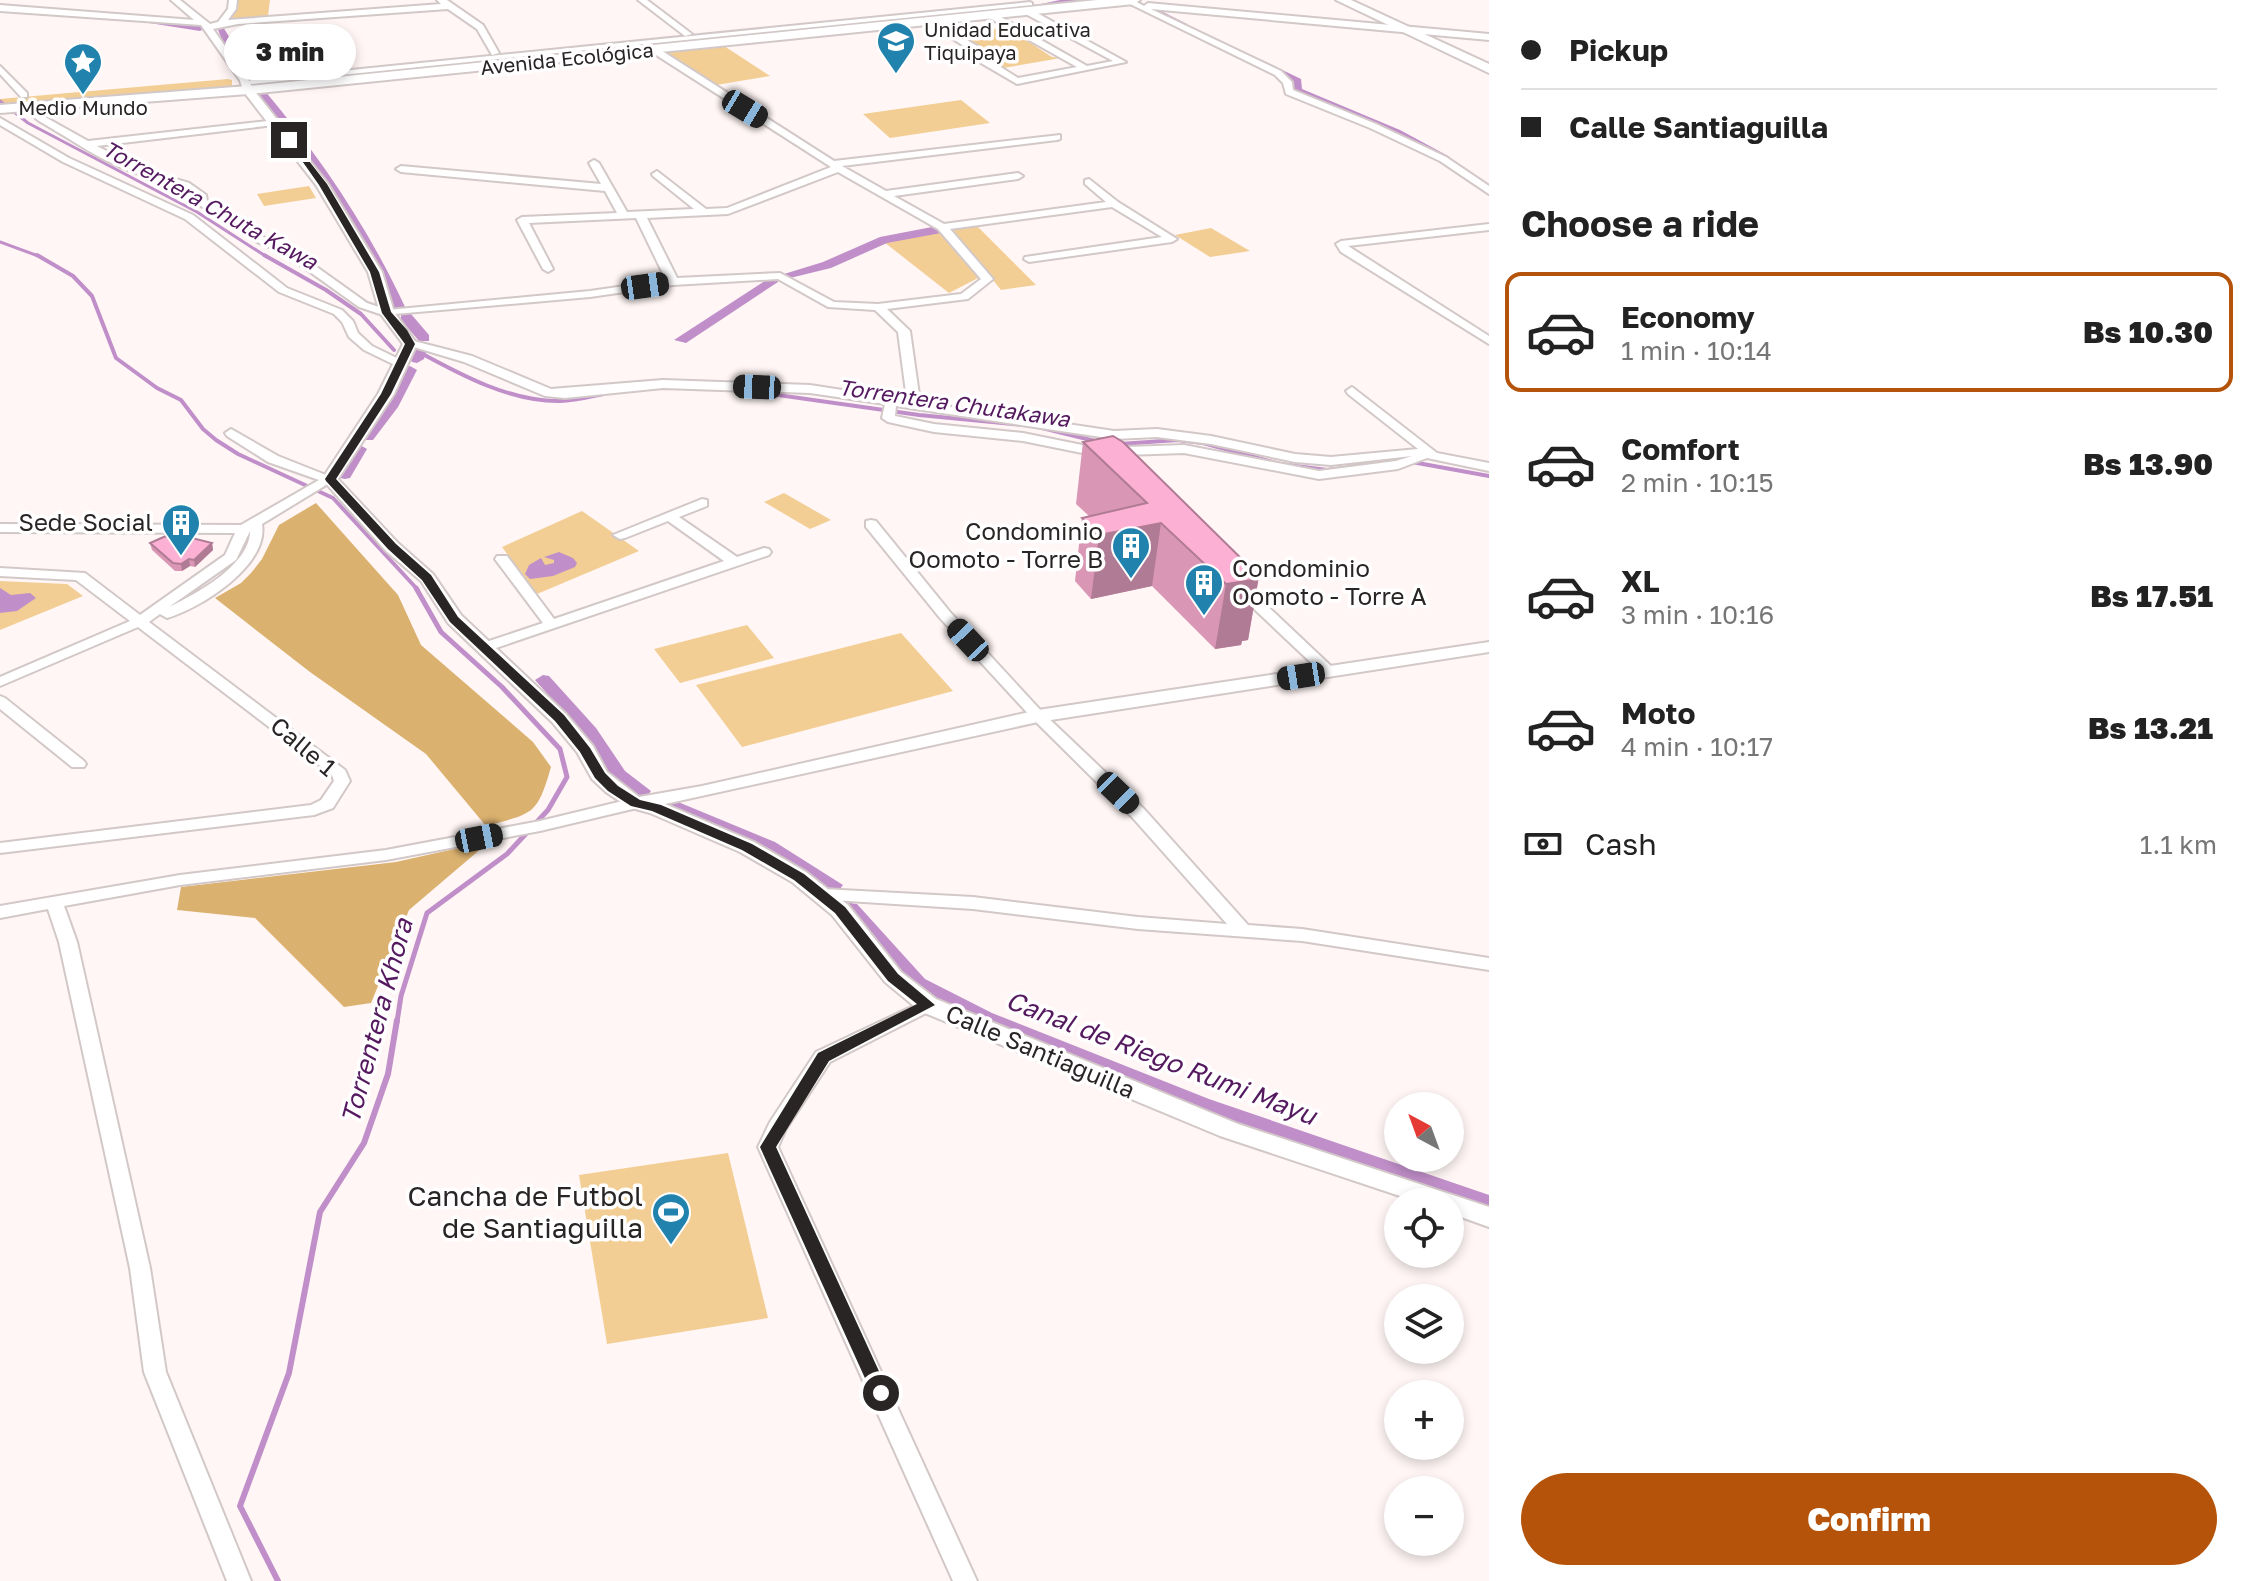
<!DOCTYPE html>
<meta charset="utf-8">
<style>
:root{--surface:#fff;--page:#f2f2f2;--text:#222;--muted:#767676;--line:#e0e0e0;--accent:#b45309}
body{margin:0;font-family:"Golos Text",sans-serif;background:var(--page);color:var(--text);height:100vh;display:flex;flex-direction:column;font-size:30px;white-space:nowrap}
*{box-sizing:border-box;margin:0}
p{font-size:26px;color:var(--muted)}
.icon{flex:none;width:44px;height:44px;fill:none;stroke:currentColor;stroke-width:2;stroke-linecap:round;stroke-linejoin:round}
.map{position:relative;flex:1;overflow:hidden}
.details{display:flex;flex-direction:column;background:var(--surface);width:760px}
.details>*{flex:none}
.guide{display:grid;align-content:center;height:176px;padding:0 32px;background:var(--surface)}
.needle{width:52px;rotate:319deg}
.controls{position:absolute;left:1384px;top:1092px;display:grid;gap:16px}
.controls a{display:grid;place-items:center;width:80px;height:80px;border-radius:50%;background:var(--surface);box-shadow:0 4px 12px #0003;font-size:40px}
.end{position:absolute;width:36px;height:36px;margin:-18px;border:10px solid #292525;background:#fff;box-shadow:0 0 0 4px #fff}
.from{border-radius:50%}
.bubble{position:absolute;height:56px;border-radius:28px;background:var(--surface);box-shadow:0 4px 12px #0003;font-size:26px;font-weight:800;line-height:56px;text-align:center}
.car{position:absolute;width:24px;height:48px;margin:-24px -12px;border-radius:10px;box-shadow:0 0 6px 2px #0007;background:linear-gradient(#222 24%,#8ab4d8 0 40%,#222 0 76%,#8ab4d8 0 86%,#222 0)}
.guide b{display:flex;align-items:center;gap:28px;height:76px;font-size:30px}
.guide b+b{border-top:2px solid var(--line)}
.guide i{width:20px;height:20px;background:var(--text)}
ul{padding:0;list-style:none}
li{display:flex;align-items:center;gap:24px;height:120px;margin:0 16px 12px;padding:0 16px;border:4px solid transparent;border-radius:16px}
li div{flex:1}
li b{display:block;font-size:30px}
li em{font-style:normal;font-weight:800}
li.current{border-color:var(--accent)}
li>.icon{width:72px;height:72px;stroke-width:1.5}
h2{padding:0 32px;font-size:36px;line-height:96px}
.pay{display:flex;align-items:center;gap:20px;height:88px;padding:0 32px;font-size:30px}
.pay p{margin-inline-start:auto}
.primary-button{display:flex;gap:16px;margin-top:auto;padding:16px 32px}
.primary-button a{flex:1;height:92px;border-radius:48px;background:var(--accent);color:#fff;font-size:32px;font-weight:800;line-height:92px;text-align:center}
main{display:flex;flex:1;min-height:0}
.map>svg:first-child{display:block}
.green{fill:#f3ce94}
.forest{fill:#dbb16f}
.water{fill:#c08fc9}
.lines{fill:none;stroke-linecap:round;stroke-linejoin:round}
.stream-far3{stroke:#c08fc9;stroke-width:3}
.stream-far2{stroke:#c08fc9;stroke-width:4}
.stream-far1{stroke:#c08fc9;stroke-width:5}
.stream{stroke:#c08fc9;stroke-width:6}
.canal{fill:#c08fc9;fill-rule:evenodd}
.pedestrian-casing{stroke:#d3c8c8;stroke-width:4}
.minor-casing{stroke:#d3c8c8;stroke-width:4}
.tertiary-casing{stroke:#d3c8c8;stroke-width:4}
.secondary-casing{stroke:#d3c8c8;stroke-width:4}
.primary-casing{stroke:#d3c8c8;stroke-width:4}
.pedestrian{fill:#fff;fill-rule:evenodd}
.minor{fill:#fff;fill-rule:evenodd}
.tertiary{fill:#fff;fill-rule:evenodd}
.secondary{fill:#fff;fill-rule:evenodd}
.primary{fill:#fff;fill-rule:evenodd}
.wall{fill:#d997b5}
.shaded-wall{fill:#b07b94}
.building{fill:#fcb0d3;stroke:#b07b94;stroke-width:2}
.route{fill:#292525}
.labels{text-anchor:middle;stroke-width:7;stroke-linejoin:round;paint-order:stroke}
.far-poi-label{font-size:20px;fill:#292525;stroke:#fff;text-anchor:start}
.far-street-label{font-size:20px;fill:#292525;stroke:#fff}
.far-water-label{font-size:22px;font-style:italic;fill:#54195f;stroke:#fff}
.poi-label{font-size:24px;fill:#292525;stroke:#fff;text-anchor:end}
.street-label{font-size:24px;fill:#292525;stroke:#fff}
.water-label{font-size:26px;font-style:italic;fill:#54195f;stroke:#fff}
.near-poi-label{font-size:28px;fill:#292525;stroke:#fff;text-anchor:end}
</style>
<main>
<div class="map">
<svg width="1489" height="1581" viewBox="0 0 1489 1581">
<rect width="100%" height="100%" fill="#fff6f5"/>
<g class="green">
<polygon points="236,0 270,0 268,16 228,20"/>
<polygon points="1006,27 1052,57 1061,58 1003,68 991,61 984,51 958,36"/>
<polygon points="724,46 770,76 716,85 666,53"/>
<polygon points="228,79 232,80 232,86 0,107 0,99"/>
<polygon points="961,100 990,123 890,138 863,114"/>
<polygon points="309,186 316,198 264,206 257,194"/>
<polygon points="977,226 1036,285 1001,290 953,230"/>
<polygon points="1211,228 1250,251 1210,257 1175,235"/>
<polygon points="941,231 980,277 949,293 884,242"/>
<polygon points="784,493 831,520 810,529 764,502"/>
<polygon points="582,511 639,551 537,594 502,547"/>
<polygon points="0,581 67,584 83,596 0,630"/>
<polygon points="747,625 774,658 680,683 654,649"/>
<polygon points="901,633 953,691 742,747 696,685"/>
<polygon points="728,1153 768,1318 607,1344 579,1175"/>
</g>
<g class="forest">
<path d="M316 503 398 595 421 645 533 742 551 767C537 816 533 813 486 826L426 754 310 672 215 598 241 583 251 573 262 559 279 525Z"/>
<polygon points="490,841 409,910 371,1003 344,1007 255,918 177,910 181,887 396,862"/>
</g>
<g class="water">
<polygon points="559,552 573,558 577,563 575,567 553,576 530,579 525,574 529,565 541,558 545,565 554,563 554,560 544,557"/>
<polygon points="0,588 11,595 30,593 36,598 17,611 0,613"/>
</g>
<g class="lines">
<g class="stream-far3">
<polyline points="0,101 28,123 197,212 267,257"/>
<polyline points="0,242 41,257"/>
</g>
<g class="stream-far2">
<polyline points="37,255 73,276 92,296 116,358 157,388 181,400 203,429 216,440 238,454 333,498 418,590"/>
<polyline points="264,255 326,290 361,314 394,350"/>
<path d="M419 352C461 375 511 402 560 401 574 401 589 397 603 394"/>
<polyline points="749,391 919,415 1034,426 1095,441"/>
<polyline points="1120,444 1177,440 1203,443 1280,464 1327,470 1402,461"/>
<polyline points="1412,462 1489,476"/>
</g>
<polyline class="stream-far1" points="397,1022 401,996 427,913 507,854 548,810 567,777 560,749 502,687 441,632 416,588"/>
<polyline class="stream" points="278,1581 240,1506 289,1373 320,1212 364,1143 388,1074 397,1020"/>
<g class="canal">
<polygon points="1060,0 1099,0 1046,7 1041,4"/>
<polygon points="1018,3 1023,6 1021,8 848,28 843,25 848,22"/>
<polygon points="1145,6 1151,6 1187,24 1179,26 1145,10"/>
<polygon points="146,17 200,25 205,28 200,31 143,22 141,20"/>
<path d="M216 25H222L234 45 233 48 243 52C246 64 249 66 263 70V74L242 71 233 60 234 55 222 49 224 45Z"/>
<polygon points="1262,60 1301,79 1302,89 1400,130 1450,157 1440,159 1392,134 1293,93 1292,82 1258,65 1257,63"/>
<path d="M257 91H265C321 158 369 229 406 309L405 312 394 309C358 230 312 162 257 95Z"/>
<polygon points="937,226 941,227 941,233 887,243 831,268 790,278 784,274 823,262 880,237"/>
<polygon points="774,275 778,276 778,282 686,343 674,340"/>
<polygon points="406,313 411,314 429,335 429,341 419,341 401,320 401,314"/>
<polygon points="421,343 428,347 424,359 417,363 412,362 410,359 414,347"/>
<polygon points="410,366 417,370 398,407 373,440 363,440 361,437 385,406 405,367"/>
<polygon points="360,445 367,449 350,478 345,479 340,478 338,475 355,446"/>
<polygon points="543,675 549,676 596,728 625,771 651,791 648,795 636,795 613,779 584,735 535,680"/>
<polygon points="666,797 775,842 843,885 840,889 826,889 761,850 660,807 657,803 660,799"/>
<polygon points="850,903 857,904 925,979 992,1013 1209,1099 1489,1195 1489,1213 1193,1111 978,1023 911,989 843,914 840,909 843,904"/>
</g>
<g class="pedestrian-casing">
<polygon id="pedestrian" points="1030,2 1032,3 1032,5 251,84 248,82 251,80"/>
</g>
<g class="minor-casing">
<g id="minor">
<polygon points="171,0 180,0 210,24 218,22 228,9 229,0 237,0 236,9 228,20 441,4 437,0 447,0 483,25 499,53 492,55 477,29 448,9 238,24 213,29 247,77 242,80 239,79 201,25 0,11 0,5 194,20"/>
<polygon points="638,0 647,0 692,34 685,36"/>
<polygon points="1133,0 1144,6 1148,3 1489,34 1489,40 1151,9 1281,71 1292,82 1293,90 1376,124 1446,157 1489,186 1489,194 1440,161 1370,128 1286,94 1283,83 1275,75 1124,1"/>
<polygon points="1022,8 1028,8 1126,62 1017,84 981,63 975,53 926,22 933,20 982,49 988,59 1018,78 1077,67 986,16 986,12 992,12 1087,66 1113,61 1022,12"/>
<path d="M653 49H659L834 161 1060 135V139L1057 140 842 166 886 191 1018 173 1023 176 1018 179 894 196 944 224 1106 202 1085 184V180L1089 179 1118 202 1177 239 1172 242 1029 262 1024 259 1025 257 1162 237 1112 207 950 229 993 279 968 299 887 309 910 331 920 402 1114 431 1157 429 1211 436 1295 454 1331 457 1418 449 1348 394 1346 391 1352 387 1437 453 1489 463V471L1427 458 1398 469 1319 479 1184 453 1097 456 1023 441 934 432 888 422 882 418 885 404 810 393 663 388 565 398 545 396 464 362 404 344 410 340 472 356 551 389 663 380 810 385 907 400 898 332 875 310 828 307 778 279 673 285 590 297 383 315 359 307 285 254 257 242 198 204C193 183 157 180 139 174 103 163 71 139 39 121L29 113 32 104H38L39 112 45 117 88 141 277 120 279 122 274 125 97 146 139 168 189 183 206 195 207 201 265 238 293 250 367 303 388 310 590 291 666 280 636 218 529 223 553 269 548 272 543 269 517 220 522 217 617 213 605 191 401 172 396 169 401 166 601 184 589 163 594 160 599 163 627 212 694 209 653 176 652 174 657 171 706 209 727 208 831 167 653 53ZM838 172 938 229 981 279 961 294 878 304 834 302 780 273 677 278 647 218 728 214ZM896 406 1114 439 1157 437 1211 444 1295 462 1331 465 1412 456 1396 461 1319 471 1184 445 1097 448 1023 433 934 424 895 416Z"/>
<polygon points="0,66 27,93 27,97 21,97 0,74"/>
<polygon points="0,118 69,158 193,215 287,288 342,310 353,321 358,333 372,346 407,363 401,367 397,366 364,350 349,337 342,322 334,314 279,292 185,219 63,162 0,125"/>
<polygon points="1489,224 1489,230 1348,246 1489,336 1489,344 1341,252 1336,244 1341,241"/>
<path d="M231 429 278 456 336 479 262 524C269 565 201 608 167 618L160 614 149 622 345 770 350 781 333 808 314 815 0 853V843L311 805 321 800 334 781 332 775 138 627 0 686V677L130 621 76 580 0 576V568L85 573 140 615 225 555 235 533 0 532V524L241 525 319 480 268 462 227 436 225 433ZM250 531C250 565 196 594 169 607L236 560Z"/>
<polygon points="702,499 707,500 707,506 679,517 737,557 764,548 769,549 771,552 769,555 490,650 485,651 478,647 480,644 543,623 495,559 497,556 507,556 554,619 724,561 668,521 625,538 620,539 613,535"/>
<polygon points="871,520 876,521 950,612 1043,713 1144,809 1248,925 1302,929 1489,958 1489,970 1302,941 1138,929 973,909 817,899 814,895 817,891 823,889 973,897 1138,917 1227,924 1132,817 1033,719 940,618 866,527 866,521"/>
<polygon points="1239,583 1244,584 1333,668 1335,671 1333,674 1323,674 1234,590 1232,587 1234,584"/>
<polygon points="0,696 5,698 84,761 86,764 84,767 72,767 0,709"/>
<polygon points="635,798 641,799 643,803 641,807 540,831 386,860 180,885 64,906 77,942 150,1268 166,1372 251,1581 227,1581 144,1372 130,1268 59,942 48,909 0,918 0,906 180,875 386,850 540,821"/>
<polygon points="928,999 934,1001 937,1005 934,1009 830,1062 786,1129 778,1147 977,1581 953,1581 758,1147 770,1122 816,1052"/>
</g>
</g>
<g class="tertiary-casing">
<polygon id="tertiary" points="238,75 246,75 253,89 328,184 382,272 394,312 417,344 394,394 338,479 398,543 433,574 461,615 566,714 593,746 607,772 639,797 702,786 1038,710 1489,642 1489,652 1038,722 665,804 754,842 806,872 848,905 901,972 936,999 1238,1124 1489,1207 1489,1227 1450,1213 1450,1202 1418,1202 1220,1136 920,1011 885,982 832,915 792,882 740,852 650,813 628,807 606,792 592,779 577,752 552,722 448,623 421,581 386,551 322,479 378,394 403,344 380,313 368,272 316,185 244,92"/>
</g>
<g class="secondary-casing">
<polygon id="secondary" points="1336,0 1351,0 1489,64 1489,73"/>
</g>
<g class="primary-casing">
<polygon id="primary" points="1097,0 1140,0 1134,4 248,94 0,113 0,105 248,86"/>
</g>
<use href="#pedestrian" class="pedestrian"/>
<use href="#minor" class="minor"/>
<use href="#tertiary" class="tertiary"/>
<use href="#secondary" class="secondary"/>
<use href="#primary" class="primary"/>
</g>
<g class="wall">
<polygon points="1083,442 1259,576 1248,640 1242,641 1241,645 1215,649 1152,586 1091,599 1075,581 1082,518 1089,516 1076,504"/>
<polygon points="150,543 212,543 213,550 195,567 190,566 182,571 175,571 152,550"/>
</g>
<g class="shaded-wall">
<polygon points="1161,523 1152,586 1091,599 1099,535"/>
<polygon points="212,543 213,550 195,567 194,560"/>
<polygon points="189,559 190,566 182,571 181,564"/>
<polygon points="1259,576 1248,640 1242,641 1241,645 1215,649 1226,584"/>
</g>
<g class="building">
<polygon points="1113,436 1123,442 1259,576 1250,578 1253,580 1226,584 1161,523 1099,535 1082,518 1147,503 1083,442"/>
<polygon points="166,536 176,543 192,538 212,543 194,560 189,559 181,564 173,563 150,543"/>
</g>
<polygon class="route" points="286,138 291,138 327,184 379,272 391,312 407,330 415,344 391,394 336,479 396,544 431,575 458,617 564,715 590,748 605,773 618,786 640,800 661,805 752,844 804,874 845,907 898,974 935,1005 829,1061 776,1147 889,1393 887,1398 874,1398 760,1147 818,1053 917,1004 888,981 835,913 794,880 742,850 652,811 631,806 608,791 595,778 580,752 555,721 450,622 422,580 388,549 326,481 325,479 381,394 405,344 382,313 370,272 319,185"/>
<defs>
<g id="school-pin" transform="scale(2)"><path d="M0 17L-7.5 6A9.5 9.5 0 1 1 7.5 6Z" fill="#2282ae" stroke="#fff"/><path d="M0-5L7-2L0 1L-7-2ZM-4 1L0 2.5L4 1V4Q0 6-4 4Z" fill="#fff"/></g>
<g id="sight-pin" transform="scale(2)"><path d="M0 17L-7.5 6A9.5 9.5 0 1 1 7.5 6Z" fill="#2282ae" stroke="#fff"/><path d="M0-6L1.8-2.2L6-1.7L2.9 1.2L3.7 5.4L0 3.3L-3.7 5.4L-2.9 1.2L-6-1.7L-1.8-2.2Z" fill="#fff"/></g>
<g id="building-pin" transform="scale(2)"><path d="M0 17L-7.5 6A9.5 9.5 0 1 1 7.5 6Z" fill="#2282ae" stroke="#fff"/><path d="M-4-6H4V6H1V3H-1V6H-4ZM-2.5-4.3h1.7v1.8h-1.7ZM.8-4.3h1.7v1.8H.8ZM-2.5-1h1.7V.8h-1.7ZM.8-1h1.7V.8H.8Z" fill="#fff"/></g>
<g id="stadium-pin" transform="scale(2)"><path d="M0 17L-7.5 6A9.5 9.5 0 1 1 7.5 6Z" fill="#2282ae" stroke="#fff"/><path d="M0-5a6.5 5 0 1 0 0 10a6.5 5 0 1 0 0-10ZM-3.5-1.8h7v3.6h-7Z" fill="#fff"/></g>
</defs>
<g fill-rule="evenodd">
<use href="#school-pin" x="896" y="41"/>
<use href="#sight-pin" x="83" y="62"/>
<use href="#building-pin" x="181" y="523"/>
<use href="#building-pin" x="1131" y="546"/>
<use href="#building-pin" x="1204" y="583"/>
<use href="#stadium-pin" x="671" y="1212"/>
</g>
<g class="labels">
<g class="far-poi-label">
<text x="924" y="37">Unidad Educativa<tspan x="924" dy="23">Tiquipaya</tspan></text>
<text x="83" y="115" text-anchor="middle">Medio Mundo</text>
</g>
<g class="far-street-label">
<text transform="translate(567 59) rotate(-6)" y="7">Avenida Ecológica</text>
</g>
<g class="far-water-label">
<text transform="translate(210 205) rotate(29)" y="8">Torrentera Chuta Kawa</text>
<text transform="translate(954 403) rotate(8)" y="8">Torrentera Chutakawa</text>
</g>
<g class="poi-label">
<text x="153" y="531">Sede Social</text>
<text x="1103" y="540">Condominio<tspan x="1103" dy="28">Oomoto - Torre B</tspan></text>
<text x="1232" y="577" text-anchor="start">Condominio<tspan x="1232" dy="28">Oomoto - Torre A</tspan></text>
</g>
<g class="street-label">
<text transform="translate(303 747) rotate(40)" y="8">Calle 1</text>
<text transform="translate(1040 1052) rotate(23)" y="8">Calle Santiaguilla</text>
</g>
<g class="water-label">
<text transform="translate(377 1021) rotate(-75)" y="9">Torrentera Khora</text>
<text transform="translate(1161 1058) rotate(21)" y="9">Canal de Riego Rumi Mayu</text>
</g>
<g class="near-poi-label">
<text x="643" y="1206">Cancha de Futbol<tspan x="643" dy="32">de Santiaguilla</tspan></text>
</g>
</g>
</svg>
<div class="controls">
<a><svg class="needle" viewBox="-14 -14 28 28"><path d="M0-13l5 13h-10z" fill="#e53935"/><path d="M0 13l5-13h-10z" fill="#767676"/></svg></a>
<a><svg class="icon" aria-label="locate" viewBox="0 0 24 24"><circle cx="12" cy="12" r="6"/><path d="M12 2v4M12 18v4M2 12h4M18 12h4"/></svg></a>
<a><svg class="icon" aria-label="layers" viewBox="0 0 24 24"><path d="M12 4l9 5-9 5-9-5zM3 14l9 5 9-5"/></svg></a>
<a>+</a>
<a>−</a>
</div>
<i class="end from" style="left:881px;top:1393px"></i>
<i class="end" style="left:289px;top:140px"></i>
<div class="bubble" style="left:224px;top:24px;width:132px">3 min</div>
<i class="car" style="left:745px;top:109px;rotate:121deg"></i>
<i class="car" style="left:645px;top:286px;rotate:82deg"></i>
<i class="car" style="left:757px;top:387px;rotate:272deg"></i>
<i class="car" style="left:968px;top:640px;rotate:317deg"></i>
<i class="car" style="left:1301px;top:676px;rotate:261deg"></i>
<i class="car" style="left:1118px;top:793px;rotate:134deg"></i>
<i class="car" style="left:479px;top:838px;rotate:79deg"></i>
</div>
<section class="details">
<div class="guide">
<b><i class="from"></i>Pickup</b>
<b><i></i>Calle Santiaguilla</b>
</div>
<h2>Choose a ride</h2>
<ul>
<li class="current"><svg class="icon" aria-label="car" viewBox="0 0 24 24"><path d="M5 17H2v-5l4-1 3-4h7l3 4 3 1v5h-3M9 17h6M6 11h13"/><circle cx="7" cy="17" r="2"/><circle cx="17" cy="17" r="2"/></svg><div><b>Economy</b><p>1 min · 10:14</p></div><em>Bs 10.30</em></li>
<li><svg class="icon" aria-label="car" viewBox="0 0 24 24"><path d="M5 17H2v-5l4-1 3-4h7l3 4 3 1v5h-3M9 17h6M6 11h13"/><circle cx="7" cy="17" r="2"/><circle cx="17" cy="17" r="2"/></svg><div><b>Comfort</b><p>2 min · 10:15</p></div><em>Bs 13.90</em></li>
<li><svg class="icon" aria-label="car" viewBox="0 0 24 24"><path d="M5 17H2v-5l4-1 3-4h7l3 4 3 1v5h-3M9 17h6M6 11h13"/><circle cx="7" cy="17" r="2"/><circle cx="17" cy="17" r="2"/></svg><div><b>XL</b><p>3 min · 10:16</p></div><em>Bs 17.51</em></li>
<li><svg class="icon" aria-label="car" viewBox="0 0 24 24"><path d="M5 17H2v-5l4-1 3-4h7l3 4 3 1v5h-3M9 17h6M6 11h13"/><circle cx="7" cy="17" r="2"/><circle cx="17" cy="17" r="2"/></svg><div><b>Moto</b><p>4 min · 10:17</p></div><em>Bs 13.21</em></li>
</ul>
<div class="pay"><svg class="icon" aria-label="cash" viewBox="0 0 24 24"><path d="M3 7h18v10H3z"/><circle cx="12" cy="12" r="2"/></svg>Cash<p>1.1 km</p></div>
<div class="primary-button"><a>Confirm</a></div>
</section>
</main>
